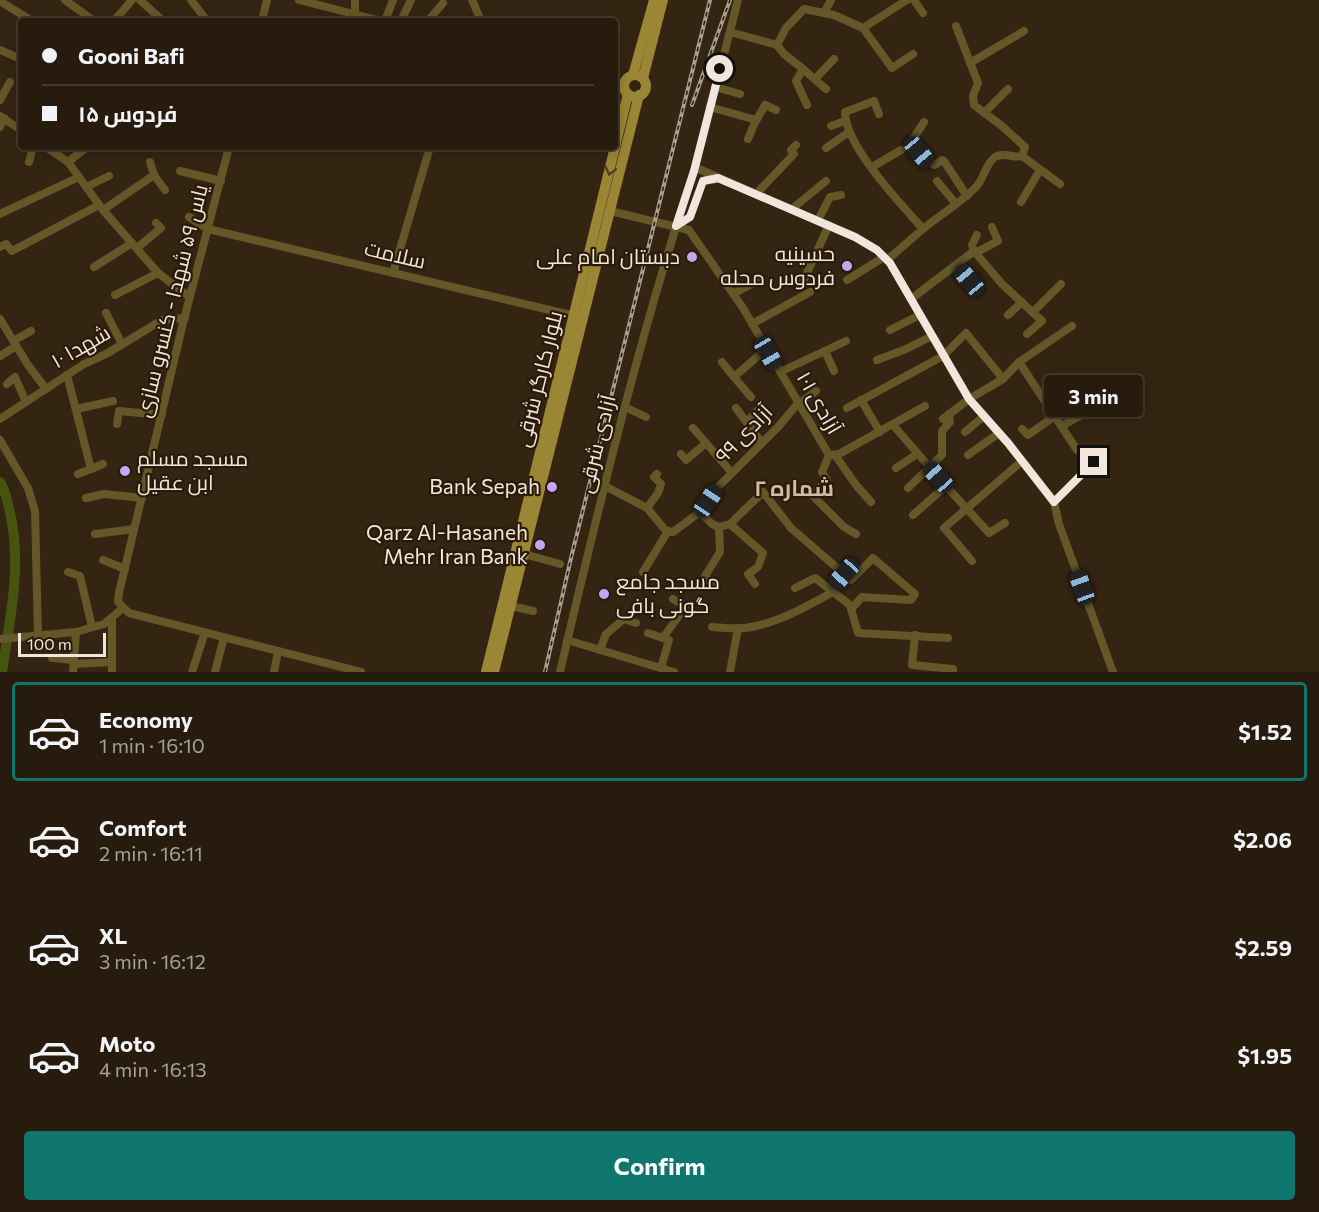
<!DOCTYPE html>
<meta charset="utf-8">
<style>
:root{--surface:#271b0e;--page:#33281c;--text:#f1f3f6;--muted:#a4a19e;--line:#43392e;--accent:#0f766e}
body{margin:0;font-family:Commissioner,Cairo,sans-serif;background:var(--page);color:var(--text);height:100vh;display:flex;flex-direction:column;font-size:22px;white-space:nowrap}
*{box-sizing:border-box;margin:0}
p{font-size:20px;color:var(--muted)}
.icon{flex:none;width:33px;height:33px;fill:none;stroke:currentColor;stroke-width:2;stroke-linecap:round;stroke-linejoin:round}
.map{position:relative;height:672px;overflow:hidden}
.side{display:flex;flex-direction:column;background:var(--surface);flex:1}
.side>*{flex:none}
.top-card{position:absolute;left:18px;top:18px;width:600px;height:132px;border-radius:6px;box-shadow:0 3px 15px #0003,0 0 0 2px var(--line);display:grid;align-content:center;height:132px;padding:0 24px;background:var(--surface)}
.scale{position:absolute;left:18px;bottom:15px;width:88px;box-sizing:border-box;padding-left:6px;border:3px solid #f0e6db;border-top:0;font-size:16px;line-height:21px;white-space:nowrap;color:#f0e6db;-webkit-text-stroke:4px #2a1b09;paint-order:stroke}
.end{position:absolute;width:27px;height:27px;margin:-14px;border:8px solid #f0e6db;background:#111;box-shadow:0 0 0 3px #111}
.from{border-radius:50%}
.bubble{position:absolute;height:42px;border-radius:6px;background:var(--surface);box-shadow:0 3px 15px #0003,0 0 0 2px var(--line);font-size:20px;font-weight:700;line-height:42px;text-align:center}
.car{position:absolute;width:18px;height:36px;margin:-18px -9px;border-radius:8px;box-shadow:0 0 4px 2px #0007;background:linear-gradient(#222 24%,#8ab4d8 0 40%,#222 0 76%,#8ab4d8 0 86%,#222 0)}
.top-card b{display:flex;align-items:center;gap:21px;height:57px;font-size:22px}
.top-card b+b{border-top:2px solid var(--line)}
.top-card i{width:15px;height:15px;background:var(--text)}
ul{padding:10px 0 0;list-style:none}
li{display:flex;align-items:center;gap:18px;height:99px;margin:0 12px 9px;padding:0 12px;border:3px solid transparent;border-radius:6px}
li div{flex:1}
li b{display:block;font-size:22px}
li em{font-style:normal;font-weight:700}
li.on{border-color:var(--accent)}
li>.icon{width:54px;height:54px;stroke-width:1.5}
.primary-button{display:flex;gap:12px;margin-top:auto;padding:12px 24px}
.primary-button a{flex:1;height:69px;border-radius:6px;background:var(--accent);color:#fff;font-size:24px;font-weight:700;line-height:69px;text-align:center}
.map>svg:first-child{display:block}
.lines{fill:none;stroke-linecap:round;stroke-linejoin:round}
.river{stroke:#46540f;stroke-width:10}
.minor{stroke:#645728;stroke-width:8}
.major{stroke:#9b8635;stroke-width:10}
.rail-casing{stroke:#aa9d90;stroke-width:4}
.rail{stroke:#2a1b09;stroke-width:1.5;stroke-dasharray:4.5;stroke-linecap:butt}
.oneway{stroke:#524018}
.route{stroke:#f0e6db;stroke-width:8}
.poi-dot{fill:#c1a8f3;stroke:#2a1b09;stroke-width:2}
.labels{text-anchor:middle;stroke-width:4.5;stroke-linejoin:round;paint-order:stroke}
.poi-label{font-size:21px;fill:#f0e6db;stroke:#2a1b09;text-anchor:end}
.street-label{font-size:21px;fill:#f0e6db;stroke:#2a1b09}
.neighbourhood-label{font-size:22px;font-weight:bold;fill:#d0bba5;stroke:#2a1b09}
</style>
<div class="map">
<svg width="1319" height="672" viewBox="0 0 1319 672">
<rect width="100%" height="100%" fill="#342412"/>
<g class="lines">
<path class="river" d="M0 482C5 490 7 499 9 508 23 563 10 618 2 672"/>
<g class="minor">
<polyline points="65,0 94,21"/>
<polyline points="140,0 163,21"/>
<polyline points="191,0 207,21"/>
<polyline points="299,0 381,21"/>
<polyline points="472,0 479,16 478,21"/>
<polyline points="914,0 923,13"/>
<polyline points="0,1 32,21"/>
<polyline points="824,13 831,0"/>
<polyline points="355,14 355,0"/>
<polyline points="114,21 132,0"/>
<polyline points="262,21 267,0"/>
<polyline points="385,21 393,0"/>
<polyline points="401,21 411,0"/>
<polyline points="428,21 443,3"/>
<polyline points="863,28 892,68 913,54"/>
<polyline points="730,32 777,45 786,28 804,9 834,15 863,28 907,0"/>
<polyline points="777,45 784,54 803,69 796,81 807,105"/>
<polyline points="0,50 21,59"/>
<polyline points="970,63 1024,31"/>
<polyline points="803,69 826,89"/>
<polyline points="815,79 834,59"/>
<polyline points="615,81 624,84"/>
<polyline points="715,87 740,94"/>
<polyline points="0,100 10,82"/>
<polyline points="710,107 756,120 748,139"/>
<polyline points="984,113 1008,89"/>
<path d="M879 114 874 101 845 112C845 146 901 204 923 229"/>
<polyline points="0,116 21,130"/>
<polyline points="756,121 765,105 776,110"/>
<polyline points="924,122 911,142 928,162 935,165 942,160 944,161 967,196"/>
<polyline points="831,126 845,121"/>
<polyline points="0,127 4,118"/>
<polyline points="46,147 68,162 103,210 158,273 190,297"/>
<polyline points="229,147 183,323 119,593 118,602 129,613 361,672"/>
<polyline points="826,148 849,132"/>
<polyline points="1022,156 1060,184"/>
<polyline points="29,162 33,147"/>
<polyline points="68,162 87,147"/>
<polyline points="872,167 901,150"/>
<polyline points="180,171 221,181"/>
<polyline points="694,171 738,0"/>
<polyline points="154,175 165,190"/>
<polyline points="937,181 956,204"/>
<polyline points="86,187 109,176"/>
<polyline points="756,194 794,154 791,150 796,145"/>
<polyline points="1021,202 1040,170"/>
<polyline points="792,209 826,181"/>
<polyline points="103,210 154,175 150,162"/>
<polyline points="610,211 689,230 743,308 829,455"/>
<polyline points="0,214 79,177"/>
<polyline points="189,217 208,229 575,316"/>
<polyline points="818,220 830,197 841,195"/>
<polyline points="676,226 690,217 703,181 718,179"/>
<polyline points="0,247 6,244 12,251 99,205"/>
<polyline points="137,248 161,228 156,223"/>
<polyline points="974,251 1002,284 1042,321 1027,334"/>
<polyline points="974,251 972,245 977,235"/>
<polyline points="975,253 998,241 992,227"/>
<path d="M887 260C899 250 911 239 923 229 940 215 959 204 975 188 984 180 985 164 995 157 1005 151 1013 159 1022 156L1025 147 1002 126 974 105 973 96 978 83 956 26"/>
<polyline points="956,265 969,280"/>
<polyline points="94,267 132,243"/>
<polyline points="393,273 430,147"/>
<polyline points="847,280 884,257"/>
<polyline points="802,284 829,225"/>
<polyline points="733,294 757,281"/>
<polyline points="115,295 158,273"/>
<polyline points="911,299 974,251"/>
<polyline points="1033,312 1061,284"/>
<polyline points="106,313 122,344"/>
<polyline points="1008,315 1022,302"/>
<polyline points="0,319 28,365 46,389"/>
<polyline points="752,324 810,292"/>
<polyline points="890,330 920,315"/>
<polyline points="13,341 31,331"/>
<polyline points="825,351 834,371"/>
<polyline points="0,356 16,346"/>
<polyline points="877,360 906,349 932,336"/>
<polyline points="722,362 734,377 766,349"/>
<polyline points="1019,362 1077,450"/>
<polyline points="780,372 846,341"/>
<polyline points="67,375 91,469 78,474"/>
<polyline points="734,377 751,397"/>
<polyline points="7,384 15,377 26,402"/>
<polyline points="861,400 880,432"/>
<polyline points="799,404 816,391"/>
<polyline points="625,407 646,417"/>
<polyline points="736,408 762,443"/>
<polyline points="847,408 943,356 966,333 1003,379"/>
<polyline points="76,409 113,401"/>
<polyline points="0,419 84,364 108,353 162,320 185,318"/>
<polyline points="943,419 969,399 1003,379 1019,362 1072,326"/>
<polyline points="747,422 759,409"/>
<polyline points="117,424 119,411 162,415"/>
<polyline points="893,425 946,486"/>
<polyline points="1062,426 1083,414"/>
<polyline points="693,428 732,473"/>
<polyline points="1022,429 1028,435 1055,416"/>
<polyline points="965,432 984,416"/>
<polyline points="0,440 28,488 35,511 38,636"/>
<polyline points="681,454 686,460 706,443"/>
<polyline points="829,455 839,454 925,406"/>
<polyline points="829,455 822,472 827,480 812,495 844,527 856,534"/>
<polyline points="835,455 856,485 871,502"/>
<polyline points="968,455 999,433"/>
<polyline points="896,468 917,454"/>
<polyline points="91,469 103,464"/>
<polyline points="605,486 647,508 666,531 673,532 700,512 715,490 779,426 798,403"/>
<polyline points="908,488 942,455 942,431 950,422 949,414"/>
<polyline points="86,498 104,494 142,498"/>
<polyline points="1054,502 1094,462"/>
<polyline points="647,508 658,493 661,484 654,477 657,474"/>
<polyline points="700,512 712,524 719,527 730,524 763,492 791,528 851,580 873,558 915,594 911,600 862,597 851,609"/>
<polyline points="913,515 946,486 989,533 1005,523"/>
<polyline points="730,524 763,553 758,567 748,574 755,584"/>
<polyline points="95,534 134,529"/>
<polyline points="524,554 560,564"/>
<polyline points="103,560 125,569"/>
<polyline points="972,561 944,528 1022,461"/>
<polyline points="68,572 80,576 92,627"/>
<polyline points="643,572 668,531"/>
<polyline points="714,587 705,576 720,552 719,527"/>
<polyline points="795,588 815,578 850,605 858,633 948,638"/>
<polyline points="829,590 844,574"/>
<polyline points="511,606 533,611"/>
<polyline points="112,617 112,672"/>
<path d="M712 627C723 628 734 629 745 628 776 624 806 607 833 592"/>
<polyline points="648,633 669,640 661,668"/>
<polyline points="915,635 912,665 953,669 953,672"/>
<polyline points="663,638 685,607 673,599"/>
<polyline points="0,639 76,632 104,624 123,608"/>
<polyline points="567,640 674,672"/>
<polyline points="600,650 606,634 624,619 636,623"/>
<polyline points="52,658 74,660"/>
<polyline points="74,664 112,662"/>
<polyline points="73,672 76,632"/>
<polyline points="192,672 205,632"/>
<polyline points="215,672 224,637"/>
<polyline points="274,672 278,651"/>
<path d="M560 672C599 505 639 337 693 174L694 171 699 169 855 237 877 250 890 263 969 399 1008 443 1054 502 1059 524 1113 672"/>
<polyline points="730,672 738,628"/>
</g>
<g class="major">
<polyline points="633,75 654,0"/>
<circle cx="635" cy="86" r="11"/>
<polyline points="643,78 663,0"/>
<polyline points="486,672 628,94"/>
<polyline points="494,672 639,95"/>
</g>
<g class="rail-casing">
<g id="rail">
<polyline points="692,105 730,0"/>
<polyline points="545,672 571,558 710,0"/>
</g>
</g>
<use href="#rail" class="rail"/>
</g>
<defs><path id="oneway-chevron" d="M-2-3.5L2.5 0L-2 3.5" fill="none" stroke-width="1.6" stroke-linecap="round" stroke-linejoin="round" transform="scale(1.5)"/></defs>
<use class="oneway" href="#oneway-chevron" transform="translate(610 171) rotate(104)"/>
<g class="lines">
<polyline class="route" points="720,69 694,171 676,226 690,217 703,181 718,178 855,237 877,250 890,263 969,399 1008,443 1054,502 1094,462"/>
</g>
<g class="poi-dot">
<circle cx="692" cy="257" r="6"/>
<circle cx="847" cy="266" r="6"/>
<circle cx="125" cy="471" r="6"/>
<circle cx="552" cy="487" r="6"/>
<circle cx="540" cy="545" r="6"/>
<circle cx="604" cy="594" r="6"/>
</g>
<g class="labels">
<g class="poi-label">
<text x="835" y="261">حسینیه<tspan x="835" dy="24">فردوس محله</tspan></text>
<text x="680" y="264">دبستان امام علی</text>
<text x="137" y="466" text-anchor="start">مسجد مسلم<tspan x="137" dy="24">ابن عقیل</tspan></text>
<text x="540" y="494">Bank Sepah</text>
<text x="528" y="540">Qarz Al-Hasaneh<tspan x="528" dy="24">Mehr Iran Bank</tspan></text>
<text x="616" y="589" text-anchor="start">مسجد جامع<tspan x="616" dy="24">گونی بافی</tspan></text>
</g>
<g class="street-label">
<text transform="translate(395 255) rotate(13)" y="7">سلامت</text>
<text transform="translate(172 301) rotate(-76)" y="7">یاس ۵۹ شهدا - کنسرو سازی</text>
<text transform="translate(81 347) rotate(-30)" y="7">شهدا ۱۰</text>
<text transform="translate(539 379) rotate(-76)" y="7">بلوار کارگر شرقی</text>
<text transform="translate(819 403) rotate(60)" y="7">آزادی ۱۰۱</text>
<text transform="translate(744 434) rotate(-46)" y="7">آزادی ٩٩</text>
<text transform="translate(597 444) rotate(-76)" y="7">آزادی شرقی</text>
</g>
<g class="neighbourhood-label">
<text x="794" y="496">شماره ۲</text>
</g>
</g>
</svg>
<div class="scale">100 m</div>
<i class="end from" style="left:720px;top:69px"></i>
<i class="end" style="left:1094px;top:462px"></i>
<div class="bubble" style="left:1044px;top:375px;width:99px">3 min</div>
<i class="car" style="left:919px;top:152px;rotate:140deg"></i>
<i class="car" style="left:969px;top:280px;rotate:320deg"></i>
<i class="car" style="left:768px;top:353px;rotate:150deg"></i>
<i class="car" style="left:938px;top:477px;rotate:318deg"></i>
<i class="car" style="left:708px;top:501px;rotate:34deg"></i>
<i class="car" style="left:844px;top:574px;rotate:222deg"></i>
<i class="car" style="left:1082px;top:587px;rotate:340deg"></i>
<div class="top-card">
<b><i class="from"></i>Gooni Bafi</b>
<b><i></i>فردوس ۱۵</b>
</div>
</div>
<section class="side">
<ul>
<li class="on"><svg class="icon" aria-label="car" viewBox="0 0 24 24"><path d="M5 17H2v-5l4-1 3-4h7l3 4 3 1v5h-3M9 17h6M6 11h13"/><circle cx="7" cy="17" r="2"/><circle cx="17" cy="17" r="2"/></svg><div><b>Economy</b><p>1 min · 16:10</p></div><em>$1.52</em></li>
<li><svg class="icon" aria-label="car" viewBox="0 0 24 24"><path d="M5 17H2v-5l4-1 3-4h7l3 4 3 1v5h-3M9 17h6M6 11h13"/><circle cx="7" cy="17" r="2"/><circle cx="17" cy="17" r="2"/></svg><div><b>Comfort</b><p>2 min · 16:11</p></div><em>$2.06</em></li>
<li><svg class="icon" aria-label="car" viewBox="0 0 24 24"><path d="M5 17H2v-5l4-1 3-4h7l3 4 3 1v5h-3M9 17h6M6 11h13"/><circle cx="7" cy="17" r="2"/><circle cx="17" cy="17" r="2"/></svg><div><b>XL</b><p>3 min · 16:12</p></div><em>$2.59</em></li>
<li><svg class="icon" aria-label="car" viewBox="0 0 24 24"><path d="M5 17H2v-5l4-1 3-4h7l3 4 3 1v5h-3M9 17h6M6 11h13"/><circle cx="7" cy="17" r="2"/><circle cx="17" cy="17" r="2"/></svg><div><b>Moto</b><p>4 min · 16:13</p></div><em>$1.95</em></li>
</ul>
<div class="primary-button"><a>Confirm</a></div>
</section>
